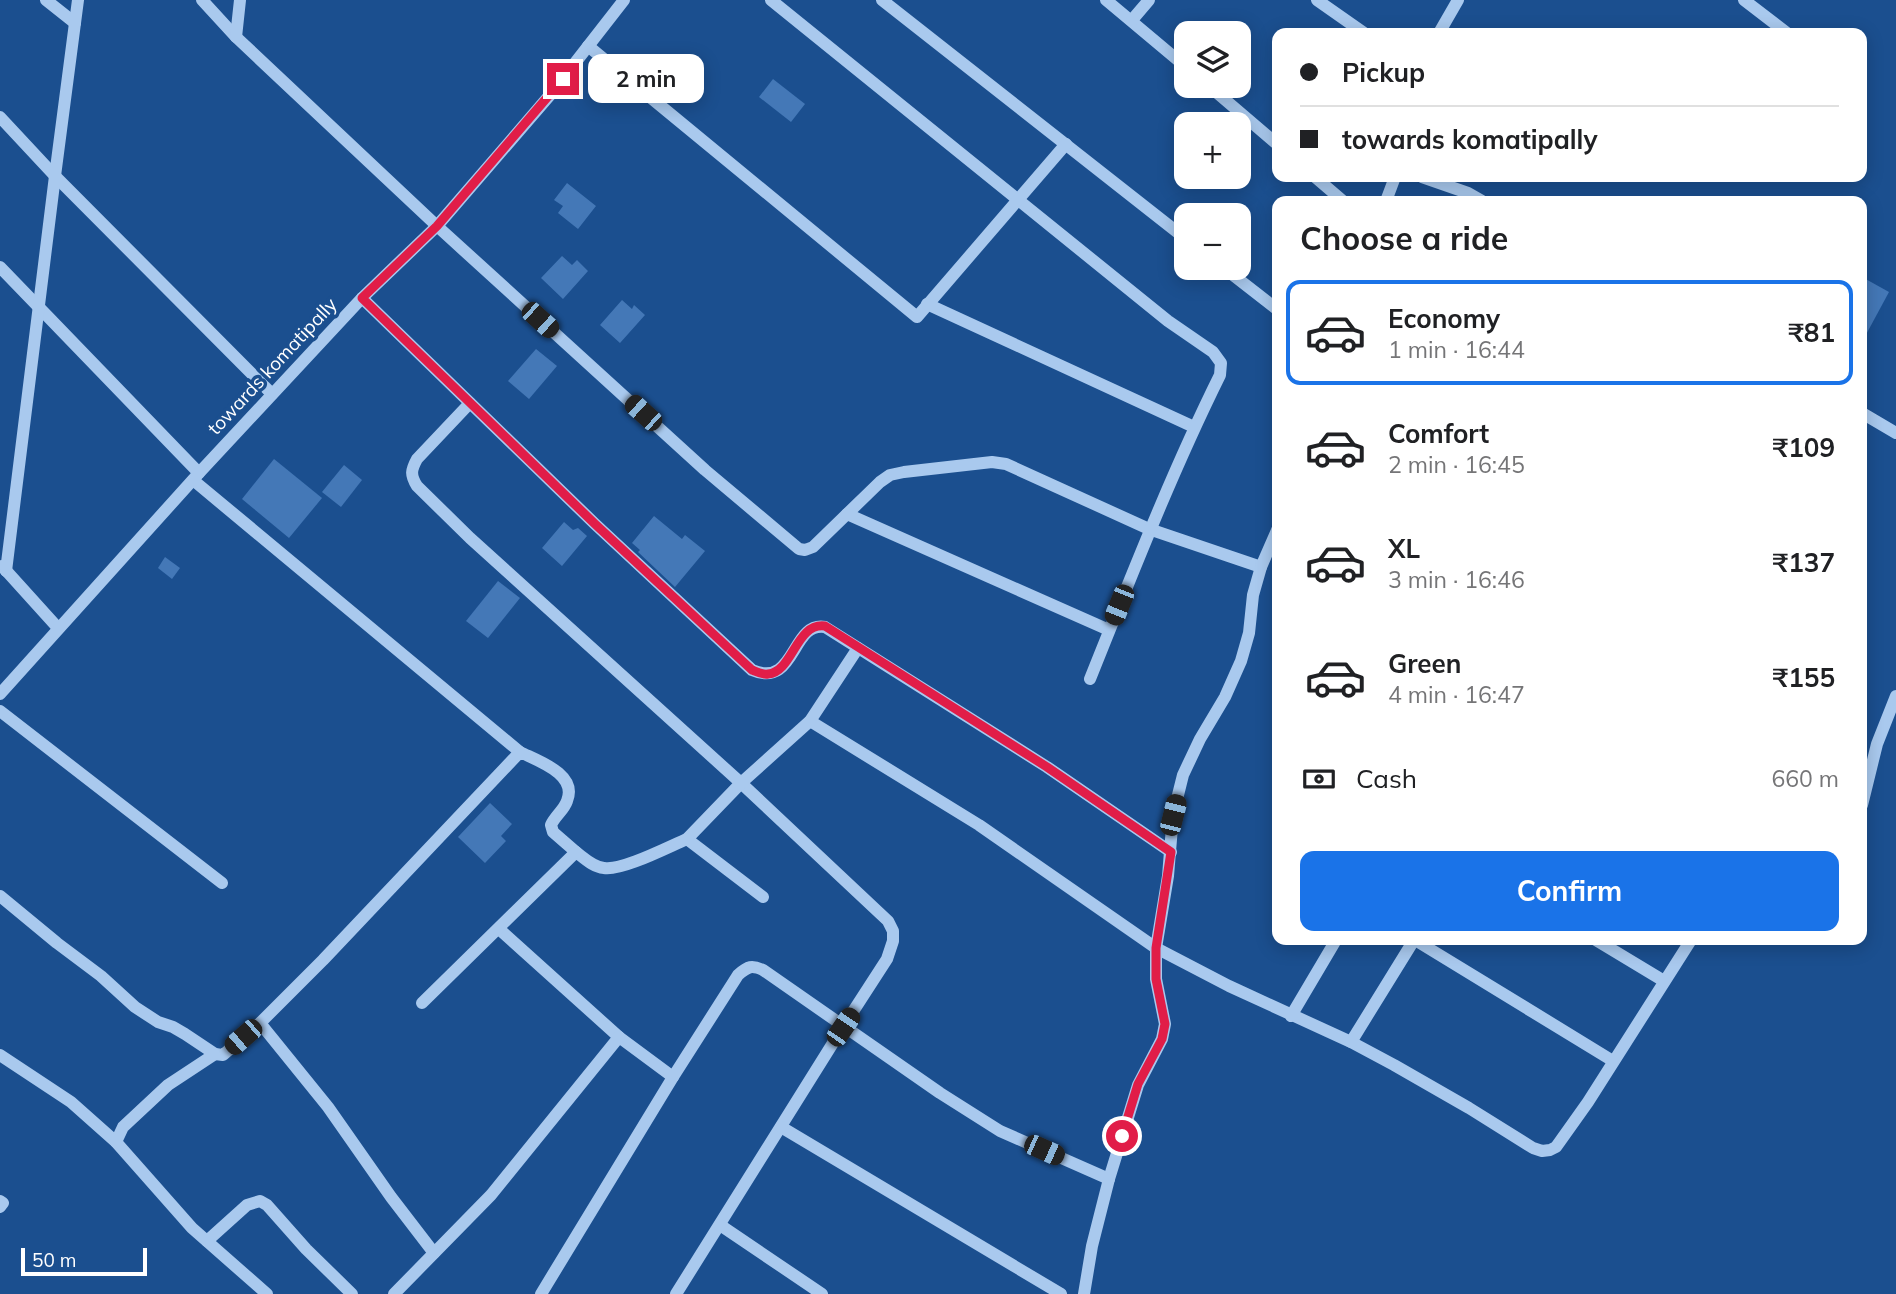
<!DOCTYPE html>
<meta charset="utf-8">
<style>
:root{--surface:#fff;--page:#f6f6f6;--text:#202124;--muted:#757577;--line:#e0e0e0;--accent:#1a73e8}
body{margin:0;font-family:Mulish,sans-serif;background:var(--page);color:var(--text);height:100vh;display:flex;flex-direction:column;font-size:26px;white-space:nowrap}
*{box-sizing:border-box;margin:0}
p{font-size:23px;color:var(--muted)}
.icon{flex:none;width:38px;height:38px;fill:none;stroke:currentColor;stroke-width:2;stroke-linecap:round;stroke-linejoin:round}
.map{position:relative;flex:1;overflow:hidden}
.panel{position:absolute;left:1272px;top:196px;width:595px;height:749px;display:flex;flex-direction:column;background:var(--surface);border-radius:14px;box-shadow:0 4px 18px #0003}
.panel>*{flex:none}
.banner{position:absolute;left:1272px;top:28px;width:595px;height:154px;border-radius:14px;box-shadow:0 4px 18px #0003;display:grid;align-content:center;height:154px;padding:0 28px;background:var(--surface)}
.tools{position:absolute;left:1174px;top:21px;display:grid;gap:14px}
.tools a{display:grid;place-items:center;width:77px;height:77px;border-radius:14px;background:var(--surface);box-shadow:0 4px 18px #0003;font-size:35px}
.scale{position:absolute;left:21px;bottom:18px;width:126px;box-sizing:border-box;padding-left:7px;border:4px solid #fff;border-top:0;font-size:19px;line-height:24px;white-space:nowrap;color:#fff;-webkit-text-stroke:5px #1b4f8f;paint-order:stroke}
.end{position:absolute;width:32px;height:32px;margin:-16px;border:9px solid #e11d48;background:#fff;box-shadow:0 0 0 4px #fff}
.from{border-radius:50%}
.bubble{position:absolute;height:49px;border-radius:14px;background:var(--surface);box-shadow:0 4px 18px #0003;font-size:23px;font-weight:700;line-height:49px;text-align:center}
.car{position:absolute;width:21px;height:42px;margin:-21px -10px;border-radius:9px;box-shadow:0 0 5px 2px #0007;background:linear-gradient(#222 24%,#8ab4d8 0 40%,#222 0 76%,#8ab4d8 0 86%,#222 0)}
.banner b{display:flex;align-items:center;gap:24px;height:66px;font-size:26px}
.banner b+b{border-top:2px solid var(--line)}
.banner i{width:18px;height:18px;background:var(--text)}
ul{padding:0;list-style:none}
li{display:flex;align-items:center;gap:21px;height:105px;margin:0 14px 10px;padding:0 14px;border:4px solid transparent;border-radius:14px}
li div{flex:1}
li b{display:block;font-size:26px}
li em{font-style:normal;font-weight:700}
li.active{border-color:var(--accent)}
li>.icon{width:63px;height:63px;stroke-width:1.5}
h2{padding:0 28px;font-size:32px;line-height:84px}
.pay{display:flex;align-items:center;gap:18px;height:77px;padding:0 28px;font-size:26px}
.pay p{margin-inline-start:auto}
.primary-button{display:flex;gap:14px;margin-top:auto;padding:14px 28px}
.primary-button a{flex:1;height:80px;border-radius:14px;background:var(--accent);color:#fff;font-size:28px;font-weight:700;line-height:80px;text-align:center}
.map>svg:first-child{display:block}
.building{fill:#4478b7}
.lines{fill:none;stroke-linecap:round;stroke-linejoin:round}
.minor{stroke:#a9c9ee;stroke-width:12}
.route{stroke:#e11d48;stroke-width:9}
.labels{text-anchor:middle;stroke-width:7;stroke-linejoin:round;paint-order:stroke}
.street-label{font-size:19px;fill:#fff;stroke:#1b4f8f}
</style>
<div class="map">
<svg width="1896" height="1294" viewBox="0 0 1896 1294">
<rect width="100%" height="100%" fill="#1b4f8f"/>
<g class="building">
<polygon points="773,79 805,104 791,122 759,97"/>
<polygon points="567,183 596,206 578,229 558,213 563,206 554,200"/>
<polygon points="562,256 572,265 577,260 588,271 563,299 541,278"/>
<polygon points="1862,277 1889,292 1862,342"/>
<polygon points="622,300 632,309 634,305 645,315 620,343 600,325"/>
<polygon points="536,349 557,366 529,399 508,381"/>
<polygon points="274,459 322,498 289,538 242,499"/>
<polygon points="344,465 362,480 341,507 322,492"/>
<polygon points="654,516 682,539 685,535 705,551 675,587 638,552 640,550 632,543"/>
<polygon points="564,522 573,530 578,528 587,536 562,566 542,548"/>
<polygon points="165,557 180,568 172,579 158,568"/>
<polygon points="498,581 520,598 488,638 466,621"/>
<polygon points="490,803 512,824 501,836 506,841 485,863 458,837"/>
</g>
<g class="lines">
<g class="minor">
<polyline points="46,0 75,23"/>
<polyline points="202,0 236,37 437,226 705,470 799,549 805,550 813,547 880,482 890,475 904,472 992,462 1006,464 1149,529 1261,567"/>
<path d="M771 0 1168 321 1213 352 1221 363 1220 375C1171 474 1131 577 1090 679"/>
<polyline points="882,0 1186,239"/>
<polyline points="1106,0 1186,67"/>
<polyline points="1317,0 1364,33"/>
<polyline points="1744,0 1787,33"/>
<polyline points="1132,20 1149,0"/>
<polyline points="1439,33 1458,0"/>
<polyline points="236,37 240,0"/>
<polyline points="588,46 917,317 1066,144"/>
<polyline points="1209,86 1278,145"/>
<polyline points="0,117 55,176 272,394"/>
<polyline points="1315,177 1343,201"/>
<polyline points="1422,177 1468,193 1482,201"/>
<polyline points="1386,201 1395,177"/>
<polyline points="0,267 199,473"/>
<polyline points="1224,268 1278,310"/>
<path d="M362 298 595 524 752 670C796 689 791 621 825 627L1047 767 1171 852"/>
<polyline points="927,304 1194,427"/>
<path d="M470 403 417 459C411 470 410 475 417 486L470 538 741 783 888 921 893 931V941L887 959 843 1027 676 1294"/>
<polyline points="1862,413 1896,433"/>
<polyline points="193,480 520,752"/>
<polyline points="847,514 1109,630"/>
<polyline points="2,566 58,628"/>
<polyline points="6,571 55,176 78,0"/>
<polyline points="0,694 199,473 362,298 437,226 550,95 624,0"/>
<polyline points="0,711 222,883"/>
<polyline points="810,721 979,825 1156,948 1229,986 1351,1042 1394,1065 1469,1108 1533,1148 1542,1151 1550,1150 1556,1147 1561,1140 1588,1102 1691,940"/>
<polyline points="1862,805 1877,744 1896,696"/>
<polyline points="687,839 741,783 810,721 858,648"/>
<path d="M0 896 57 943 101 976 135 1007 158 1022 173 1027 185 1034 215 1054 223 1055 260 1023 323 960 520 752C538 761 578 774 567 801 564 810 555 816 551 825L553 832 576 852"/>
<polyline points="499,929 619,1037 673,1077"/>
<polyline points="1415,940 1613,1061"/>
<polyline points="1596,940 1664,981"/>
<path d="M422 1003 576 852C584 858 593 867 604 868 622 871 668 847 687 839L763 897"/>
<polyline points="1291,1016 1336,940"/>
<polyline points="260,1023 328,1107 391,1197 434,1253"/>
<polyline points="1351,1042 1414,940"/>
<polyline points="0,1055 71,1102 116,1142 192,1228 267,1294"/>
<polyline points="781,1127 1061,1294"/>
<polyline points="116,1142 123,1127 168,1085 215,1054"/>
<polyline points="0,1201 3,1203 0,1207"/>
<polyline points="720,1225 822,1294"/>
<polyline points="207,1241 247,1205 260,1201 267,1205 306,1249 352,1294"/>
<polyline points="394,1294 491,1195 619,1037"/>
<path d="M541 1294 673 1077 738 975C748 966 752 965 763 970L940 1093 1000 1131 1109 1179"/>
<polyline points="1084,1294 1092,1246 1109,1179 1138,1085 1162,1039 1165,1024 1156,979 1156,948 1168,876 1173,815 1183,775 1200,739 1225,697 1241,661 1249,633 1253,595 1261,567 1278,528"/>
</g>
</g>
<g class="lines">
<path class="route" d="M563 79 437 226 362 298 595 524 752 670C757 672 763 675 768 674 793 672 796 622 825 626L1047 767 1171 852 1156 948V979L1165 1024 1162 1039 1138 1084 1122 1136"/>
</g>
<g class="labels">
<g class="street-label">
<text transform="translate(272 366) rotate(-47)" y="7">towards komatipally</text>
</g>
</g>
</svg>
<div class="tools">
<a><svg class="icon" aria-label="layers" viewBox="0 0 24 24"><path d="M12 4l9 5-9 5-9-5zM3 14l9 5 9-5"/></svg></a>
<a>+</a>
<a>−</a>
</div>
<div class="scale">50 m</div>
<i class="end from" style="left:1122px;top:1136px"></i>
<i class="end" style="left:563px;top:79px"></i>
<div class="bubble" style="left:588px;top:54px;width:116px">2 min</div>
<i class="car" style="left:540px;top:320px;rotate:132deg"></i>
<i class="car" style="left:643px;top:413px;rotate:312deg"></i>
<i class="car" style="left:1119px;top:605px;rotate:202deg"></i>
<i class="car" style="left:1173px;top:815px;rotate:14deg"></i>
<i class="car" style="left:843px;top:1027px;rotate:34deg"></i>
<i class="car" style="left:243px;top:1037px;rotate:229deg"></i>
<i class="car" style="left:1044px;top:1150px;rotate:114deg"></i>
<div class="banner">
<b><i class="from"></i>Pickup</b>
<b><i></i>towards komatipally</b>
</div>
<section class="panel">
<h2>Choose a ride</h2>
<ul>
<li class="active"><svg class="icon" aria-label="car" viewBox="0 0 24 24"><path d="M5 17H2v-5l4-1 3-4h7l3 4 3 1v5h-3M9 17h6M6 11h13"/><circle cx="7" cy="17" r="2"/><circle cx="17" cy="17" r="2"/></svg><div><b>Economy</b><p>1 min · 16:44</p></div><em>₹81</em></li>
<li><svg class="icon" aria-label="car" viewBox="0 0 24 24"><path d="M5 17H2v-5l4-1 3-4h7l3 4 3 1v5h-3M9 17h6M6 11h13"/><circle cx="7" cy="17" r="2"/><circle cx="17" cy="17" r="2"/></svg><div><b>Comfort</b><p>2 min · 16:45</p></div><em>₹109</em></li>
<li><svg class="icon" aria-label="car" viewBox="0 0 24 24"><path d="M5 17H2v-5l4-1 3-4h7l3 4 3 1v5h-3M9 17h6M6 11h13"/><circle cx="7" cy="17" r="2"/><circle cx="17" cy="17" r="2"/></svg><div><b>XL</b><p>3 min · 16:46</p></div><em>₹137</em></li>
<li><svg class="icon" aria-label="car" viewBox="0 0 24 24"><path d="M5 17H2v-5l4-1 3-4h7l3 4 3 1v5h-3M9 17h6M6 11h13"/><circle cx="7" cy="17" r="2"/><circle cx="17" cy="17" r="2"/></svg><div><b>Green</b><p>4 min · 16:47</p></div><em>₹155</em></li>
</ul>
<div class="pay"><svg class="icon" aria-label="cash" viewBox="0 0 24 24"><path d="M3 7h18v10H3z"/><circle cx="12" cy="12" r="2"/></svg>Cash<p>660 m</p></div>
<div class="primary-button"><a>Confirm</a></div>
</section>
</div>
